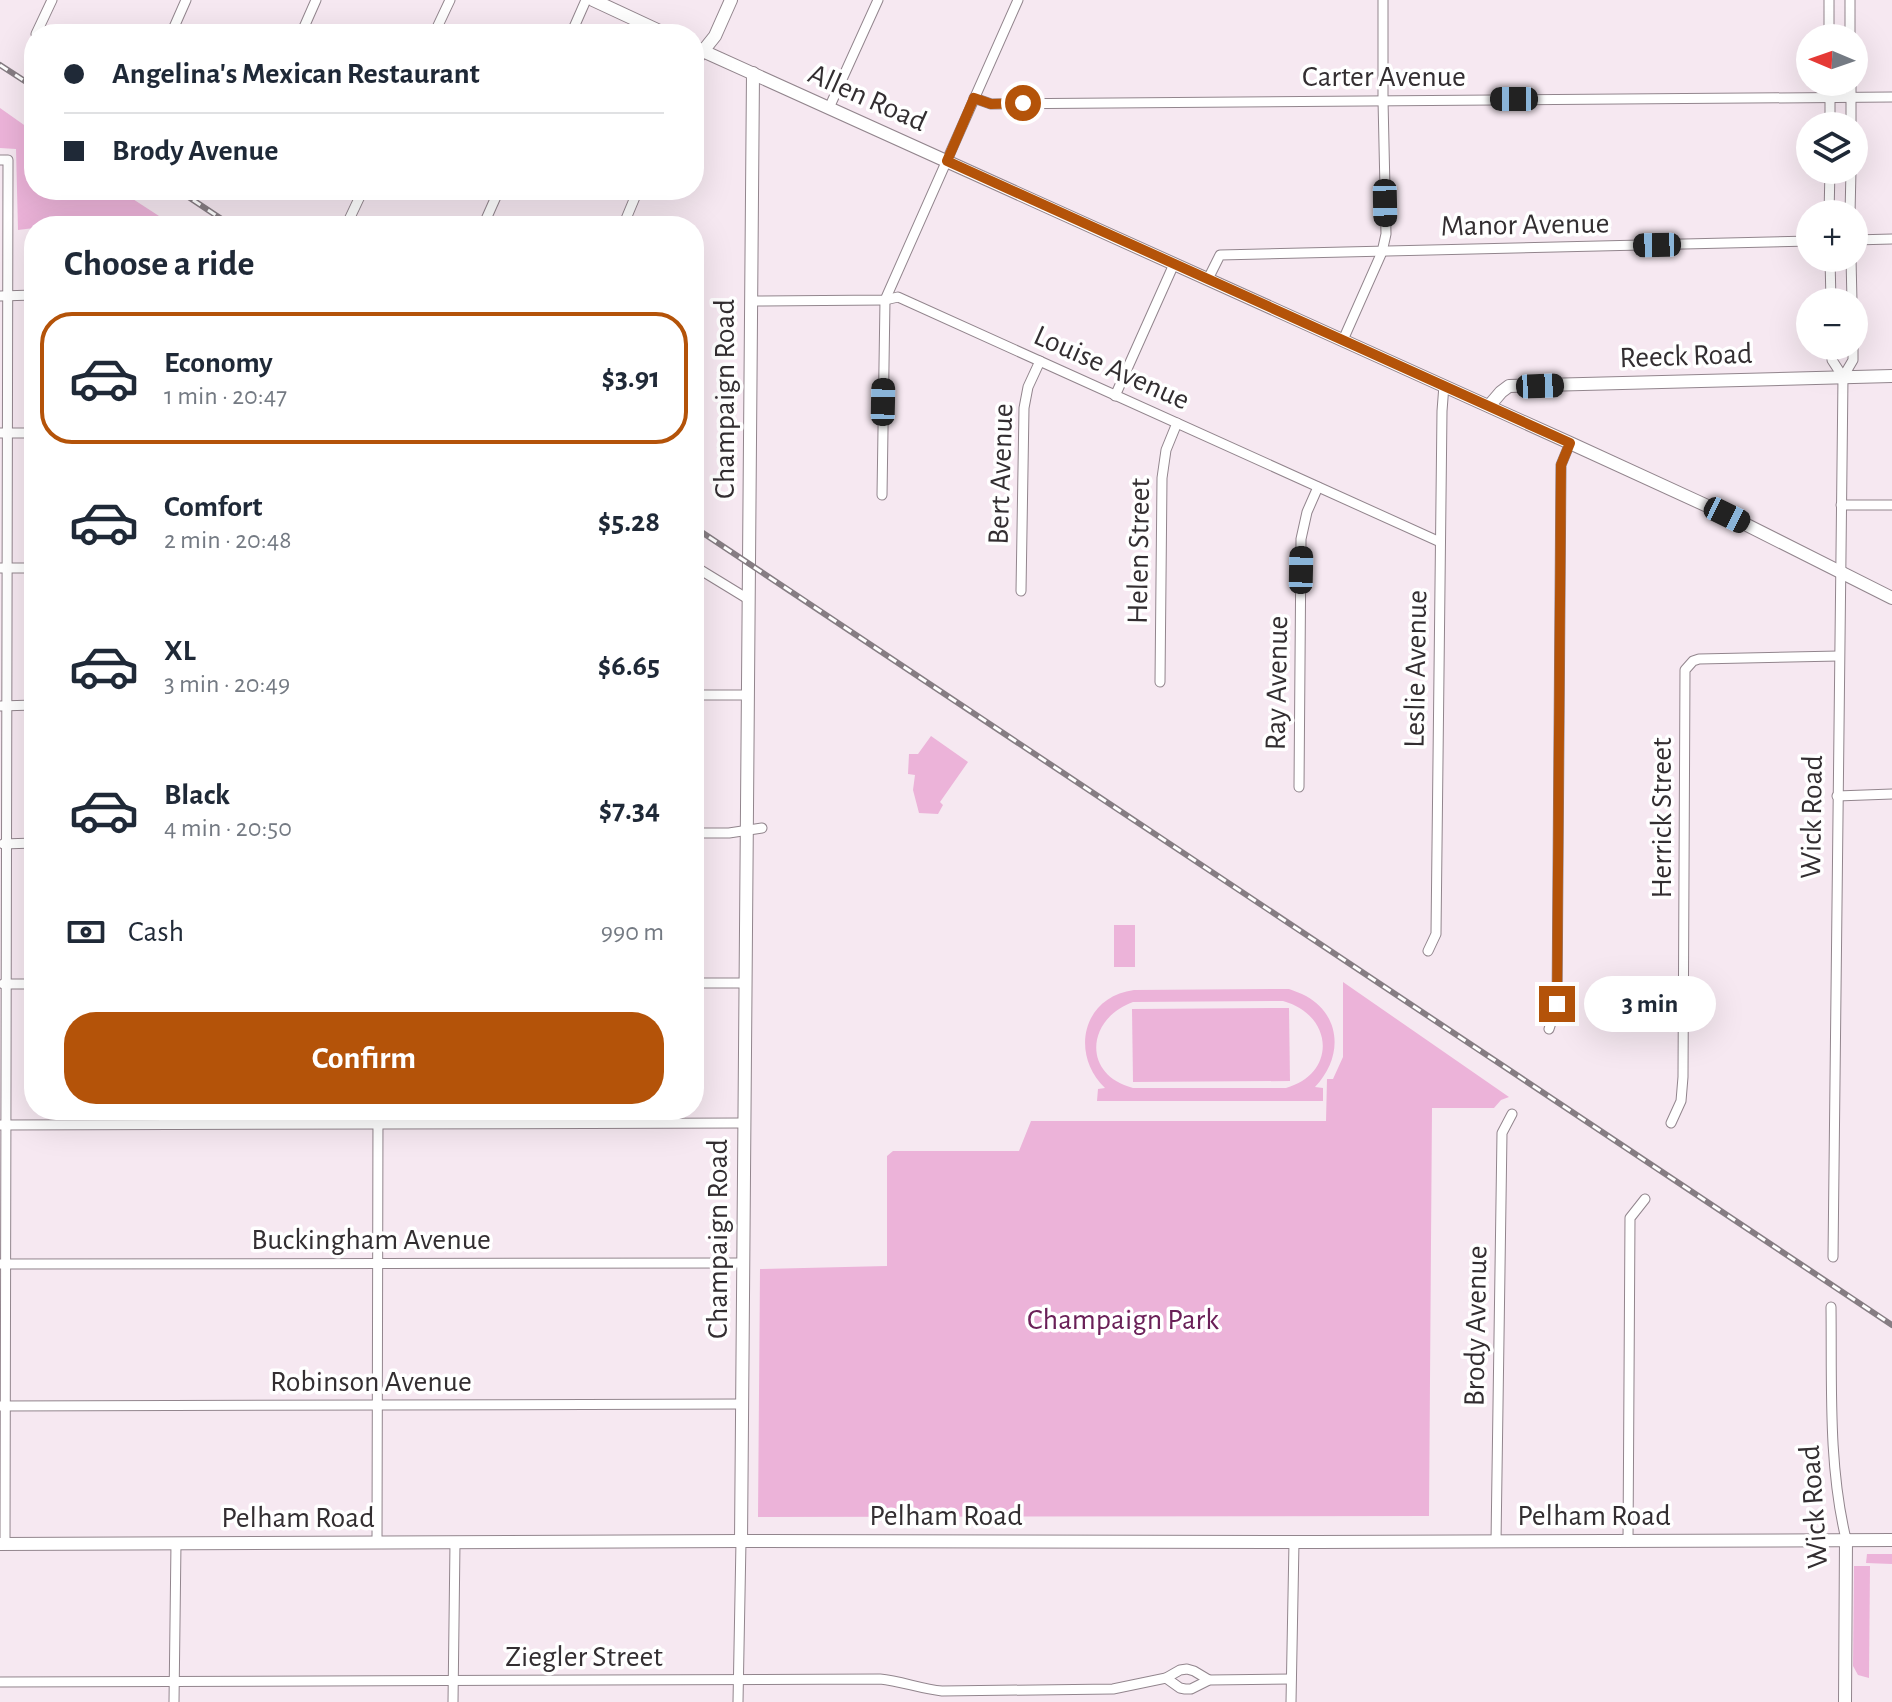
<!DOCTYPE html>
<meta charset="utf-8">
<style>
:root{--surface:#fff;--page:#f2f2f3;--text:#1f2937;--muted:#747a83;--line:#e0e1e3;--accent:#b45309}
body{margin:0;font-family:"Alegreya Sans",sans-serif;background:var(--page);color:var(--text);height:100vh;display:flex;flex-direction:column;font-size:30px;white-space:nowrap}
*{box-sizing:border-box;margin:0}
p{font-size:26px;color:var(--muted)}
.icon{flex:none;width:44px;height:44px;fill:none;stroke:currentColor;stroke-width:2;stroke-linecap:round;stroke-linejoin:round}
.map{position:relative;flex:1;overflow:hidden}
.sheet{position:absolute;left:24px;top:216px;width:680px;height:904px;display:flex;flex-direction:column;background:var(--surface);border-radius:32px;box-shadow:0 8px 32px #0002}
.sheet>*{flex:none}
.hud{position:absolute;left:24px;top:24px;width:680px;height:176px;border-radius:32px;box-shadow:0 8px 32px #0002;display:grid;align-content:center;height:176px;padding:0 40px;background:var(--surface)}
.needle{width:52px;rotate:272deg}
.controls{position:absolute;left:1796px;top:24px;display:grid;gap:16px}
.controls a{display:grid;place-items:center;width:72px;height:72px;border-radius:50%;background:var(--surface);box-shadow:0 8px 32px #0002;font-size:40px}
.end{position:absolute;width:36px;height:36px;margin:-18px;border:10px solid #b45309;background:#fff;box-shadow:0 0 0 4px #fff}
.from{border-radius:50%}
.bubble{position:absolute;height:56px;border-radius:28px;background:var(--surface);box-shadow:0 8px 32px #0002;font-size:26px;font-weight:700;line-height:56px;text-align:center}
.car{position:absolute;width:24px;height:48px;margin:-24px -12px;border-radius:10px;box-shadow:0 0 6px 2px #0007;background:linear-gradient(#222 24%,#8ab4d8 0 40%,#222 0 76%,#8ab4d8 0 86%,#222 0)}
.hud b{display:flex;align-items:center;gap:28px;height:76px;font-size:30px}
.hud b+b{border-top:2px solid var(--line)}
.hud i{width:20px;height:20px;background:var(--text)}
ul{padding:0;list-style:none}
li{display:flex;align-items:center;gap:24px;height:132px;margin:0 16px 12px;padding:0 24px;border:4px solid transparent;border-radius:32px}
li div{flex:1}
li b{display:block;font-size:30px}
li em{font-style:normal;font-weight:700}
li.selected{border-color:var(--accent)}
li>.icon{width:72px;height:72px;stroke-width:1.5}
h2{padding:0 40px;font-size:36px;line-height:96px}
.pay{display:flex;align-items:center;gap:20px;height:88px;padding:0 40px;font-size:30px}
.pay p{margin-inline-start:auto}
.action{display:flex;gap:16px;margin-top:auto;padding:16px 40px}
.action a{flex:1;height:92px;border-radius:32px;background:var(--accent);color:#fff;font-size:32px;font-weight:700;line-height:92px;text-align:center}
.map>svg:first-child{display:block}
.green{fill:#ecb3d9;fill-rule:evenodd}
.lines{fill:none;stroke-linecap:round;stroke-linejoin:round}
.street-casing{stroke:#92858d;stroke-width:11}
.secondary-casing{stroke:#92858d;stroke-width:14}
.street{stroke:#fff;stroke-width:9}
.secondary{stroke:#fff;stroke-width:12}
.rail-casing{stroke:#867d83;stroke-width:6}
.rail{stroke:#fff;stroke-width:3;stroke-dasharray:9;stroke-linecap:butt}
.route{stroke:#b45309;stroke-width:10}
.labels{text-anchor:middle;stroke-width:7;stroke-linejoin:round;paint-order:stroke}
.street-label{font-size:30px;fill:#332e31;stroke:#fff}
.park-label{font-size:30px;fill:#6a2058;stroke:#fff}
</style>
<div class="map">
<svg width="1892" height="1702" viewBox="0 0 1892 1702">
<rect width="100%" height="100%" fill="#f6e8f1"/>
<g class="green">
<polygon points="0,108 34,132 34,190 119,190 159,216 156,226 120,226 103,218 48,226 34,226 34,228 18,230 16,149 0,148"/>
<polygon points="931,736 968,762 940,802 943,805 938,814 919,813 913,790 915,775 908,774 909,754 918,754"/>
<rect x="1114" y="925" width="21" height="42"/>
<polygon points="1343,982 1509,1097 1501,1100 1494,1108 1432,1108 1429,1516 758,1517 760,1269 887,1266 887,1156 893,1151 1019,1151 1031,1121 1326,1121 1327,1079 1333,1079 1343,1057"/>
<path d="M1289 989C1294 991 1301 993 1306 996 1343 1017 1342 1059 1315 1087L1323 1088V1101H1097L1098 1089 1105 1088C1070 1054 1082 997 1134 990ZM1283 1001C1334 1015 1337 1074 1286 1088H1133C1082 1075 1086 1019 1133 1002Z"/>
<polygon points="1289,1008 1290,1081 1133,1082 1132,1009"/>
<polygon points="1867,1554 1892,1554 1892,1564 1866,1563"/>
<polygon points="1854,1566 1870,1566 1869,1678 1858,1675 1853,1666"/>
</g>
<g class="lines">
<g class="street-casing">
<g id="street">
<polyline points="1829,0 1829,38"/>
<polyline points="1850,0 1850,38"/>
<polyline points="36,34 52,0"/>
<polyline points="171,34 186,0"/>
<polyline points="301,34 316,0"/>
<polyline points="434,34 450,0"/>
<polyline points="571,34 586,0"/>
<polyline points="694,68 703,51"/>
<polyline points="1830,82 1830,126"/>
<polyline points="1851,82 1851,126"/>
<polyline points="974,98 991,104 1892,97"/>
<polyline points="829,108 878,0"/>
<polyline points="0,160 8,160 5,1544"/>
<polyline points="1829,214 1830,170"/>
<polyline points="1850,214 1851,170"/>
<polyline points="346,226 363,190"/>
<polyline points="483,226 499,190"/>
<polyline points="623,226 638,190"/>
<polyline points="1854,240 1892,239"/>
<polyline points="1830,258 1831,302"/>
<polyline points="1851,258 1852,302"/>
<polyline points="1208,279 1220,255 1810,241"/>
<polyline points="0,296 34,295"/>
<polyline points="751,301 885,300 898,297 1440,542"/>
<polyline points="1343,340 1382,252 1386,234 1383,100 1383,0"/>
<polyline points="1832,346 1832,360 1843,377"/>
<polyline points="1115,396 1174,264"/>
<polyline points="0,433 34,433"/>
<polyline points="882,495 885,300 1018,0"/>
<polyline points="1841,505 1892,505"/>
<polyline points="694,566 748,599"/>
<polyline points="0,568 34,568"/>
<polyline points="1021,591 1024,408 1028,387 1040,361"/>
<polyline points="1160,682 1162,478 1166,450 1177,423"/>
<polyline points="694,695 747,695"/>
<polyline points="0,706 34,705"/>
<polyline points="1299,787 1301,539 1307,512 1318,487"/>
<polyline points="1837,796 1892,794"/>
<polyline points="694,833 729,833 762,828"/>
<polyline points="3,844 34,843"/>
<polyline points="1428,951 1436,934 1442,411 1444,385"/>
<polyline points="694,983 745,983"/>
<polyline points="3,984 34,984"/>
<polyline points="1549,1029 1557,1004 1561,465 1570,443"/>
<polyline points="1671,1123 1681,1101 1683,1077 1685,670 1693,661 1699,659 1839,656"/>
<polyline points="0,1125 744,1123"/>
<polyline points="1833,1257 1843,377 1853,360 1853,346"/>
<polyline points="0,1264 743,1263"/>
<path d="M1831 1307C1832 1384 1828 1464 1846 1539"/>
<polyline points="0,1406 742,1404"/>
<polyline points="1496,1542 1502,1133 1512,1114"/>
<polyline points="1628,1542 1630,1218 1645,1199"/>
<polyline points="377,1543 378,1110"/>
<polyline points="1166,1678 1180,1688 1185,1689 1191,1689 1209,1680 1291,1679"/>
<path d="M0 1682 880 1679C901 1681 921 1689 942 1691L1113 1689 1166 1678 1180 1670 1187 1669 1194 1671 1209 1680"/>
<polyline points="174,1702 176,1543"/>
<polyline points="453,1702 455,1543"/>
<polyline points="738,1702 741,1541"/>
<polyline points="1291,1702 1294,1542"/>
</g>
</g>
<g class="secondary-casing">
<g id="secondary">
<polyline points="593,0 666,34"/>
<polyline points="694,47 1570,443 1727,515 1892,598"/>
<polyline points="703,51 715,36 731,0"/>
<polyline points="1489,406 1501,392 1509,386 1892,376"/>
<polyline points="741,1541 753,73"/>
<polyline points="0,1544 741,1541 1316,1542 1892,1540"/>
<polyline points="1845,1702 1846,1539"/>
</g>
</g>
<use href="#street" class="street"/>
<use href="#secondary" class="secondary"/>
<g class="rail-casing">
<g id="rail">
<polyline points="0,65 34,87"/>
<polyline points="178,190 232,226"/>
<polyline points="694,527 1892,1325"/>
</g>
</g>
<use href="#rail" class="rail"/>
</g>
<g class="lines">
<polyline class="route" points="1023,103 991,104 974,98 947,161 1570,443 1561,465 1557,1004"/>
</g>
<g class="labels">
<g class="street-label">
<text x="1384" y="86">Carter Avenue</text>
<text transform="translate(868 97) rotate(24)" y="10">Allen Road</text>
<text transform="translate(1525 224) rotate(-1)" y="10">Manor Avenue</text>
<text transform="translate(1686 355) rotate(-2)" y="10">Reeck Road</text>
<text transform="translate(1112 367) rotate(24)" y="10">Louise Avenue</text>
<text transform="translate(724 399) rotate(-90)" y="10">Champaign Road</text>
<text transform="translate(1000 474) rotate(-88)" y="10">Bert Avenue</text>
<text transform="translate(1138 551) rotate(-89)" y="10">Helen Street</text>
<text transform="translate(1415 669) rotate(-89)" y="10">Leslie Avenue</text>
<text transform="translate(1276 683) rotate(-89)" y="10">Ray Avenue</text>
<text transform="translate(1811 817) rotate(-89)" y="10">Wick Road</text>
<text transform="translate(1661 818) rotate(-90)" y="10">Herrick Street</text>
<text x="371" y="1249">Buckingham Avenue</text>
<text transform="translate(717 1239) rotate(-90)" y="10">Champaign Road</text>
<text transform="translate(1475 1326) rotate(-89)" y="10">Brody Avenue</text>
<text x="371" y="1391">Robinson Avenue</text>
<text transform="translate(1813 1507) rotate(-94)" y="10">Wick Road</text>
<text x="946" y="1525">Pelham Road</text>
<text x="1594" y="1525">Pelham Road</text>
<text x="298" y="1527">Pelham Road</text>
<text x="584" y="1666">Ziegler Street</text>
</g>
<g class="park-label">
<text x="1123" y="1329">Champaign Park</text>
</g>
</g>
</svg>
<div class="controls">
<a><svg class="needle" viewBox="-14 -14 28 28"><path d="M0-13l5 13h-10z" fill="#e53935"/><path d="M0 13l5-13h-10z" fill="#747a83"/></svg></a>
<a><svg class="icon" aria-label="layers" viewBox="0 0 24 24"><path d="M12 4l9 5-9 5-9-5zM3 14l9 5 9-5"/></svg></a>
<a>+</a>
<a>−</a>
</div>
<i class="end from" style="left:1023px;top:103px"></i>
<i class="end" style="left:1557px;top:1004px"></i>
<div class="bubble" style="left:1584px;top:976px;width:132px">3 min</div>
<i class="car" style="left:1514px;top:99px;rotate:270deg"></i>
<i class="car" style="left:1385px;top:203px;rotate:179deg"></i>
<i class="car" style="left:1657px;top:245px;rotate:269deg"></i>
<i class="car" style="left:1540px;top:386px;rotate:88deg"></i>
<i class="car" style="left:883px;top:402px;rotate:1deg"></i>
<i class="car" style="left:1727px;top:515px;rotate:116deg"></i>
<i class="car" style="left:1301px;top:570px;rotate:1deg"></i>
<div class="hud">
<b><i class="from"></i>Angelina's Mexican Restaurant</b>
<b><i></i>Brody Avenue</b>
</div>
<section class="sheet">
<h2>Choose a ride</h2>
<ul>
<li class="selected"><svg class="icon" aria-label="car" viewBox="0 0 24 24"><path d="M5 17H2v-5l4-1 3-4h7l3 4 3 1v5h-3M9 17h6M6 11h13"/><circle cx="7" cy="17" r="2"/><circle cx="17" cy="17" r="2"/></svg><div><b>Economy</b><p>1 min · 20:47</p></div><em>$3.91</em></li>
<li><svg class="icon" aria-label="car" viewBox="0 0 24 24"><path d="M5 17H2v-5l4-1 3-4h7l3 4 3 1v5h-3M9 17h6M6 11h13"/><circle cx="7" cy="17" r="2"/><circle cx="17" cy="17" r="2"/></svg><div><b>Comfort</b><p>2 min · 20:48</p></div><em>$5.28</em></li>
<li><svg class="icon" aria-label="car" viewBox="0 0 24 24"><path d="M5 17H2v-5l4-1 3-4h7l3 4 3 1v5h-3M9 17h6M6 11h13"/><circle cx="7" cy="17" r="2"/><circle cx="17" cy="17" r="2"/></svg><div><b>XL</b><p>3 min · 20:49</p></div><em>$6.65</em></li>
<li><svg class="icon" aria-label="car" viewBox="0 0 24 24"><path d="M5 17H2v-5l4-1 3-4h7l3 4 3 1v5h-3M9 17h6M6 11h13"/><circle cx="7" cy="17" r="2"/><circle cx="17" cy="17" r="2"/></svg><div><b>Black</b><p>4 min · 20:50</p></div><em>$7.34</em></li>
</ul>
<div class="pay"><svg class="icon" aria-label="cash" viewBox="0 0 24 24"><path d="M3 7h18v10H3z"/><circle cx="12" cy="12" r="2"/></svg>Cash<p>990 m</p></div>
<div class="action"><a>Confirm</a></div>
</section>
</div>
